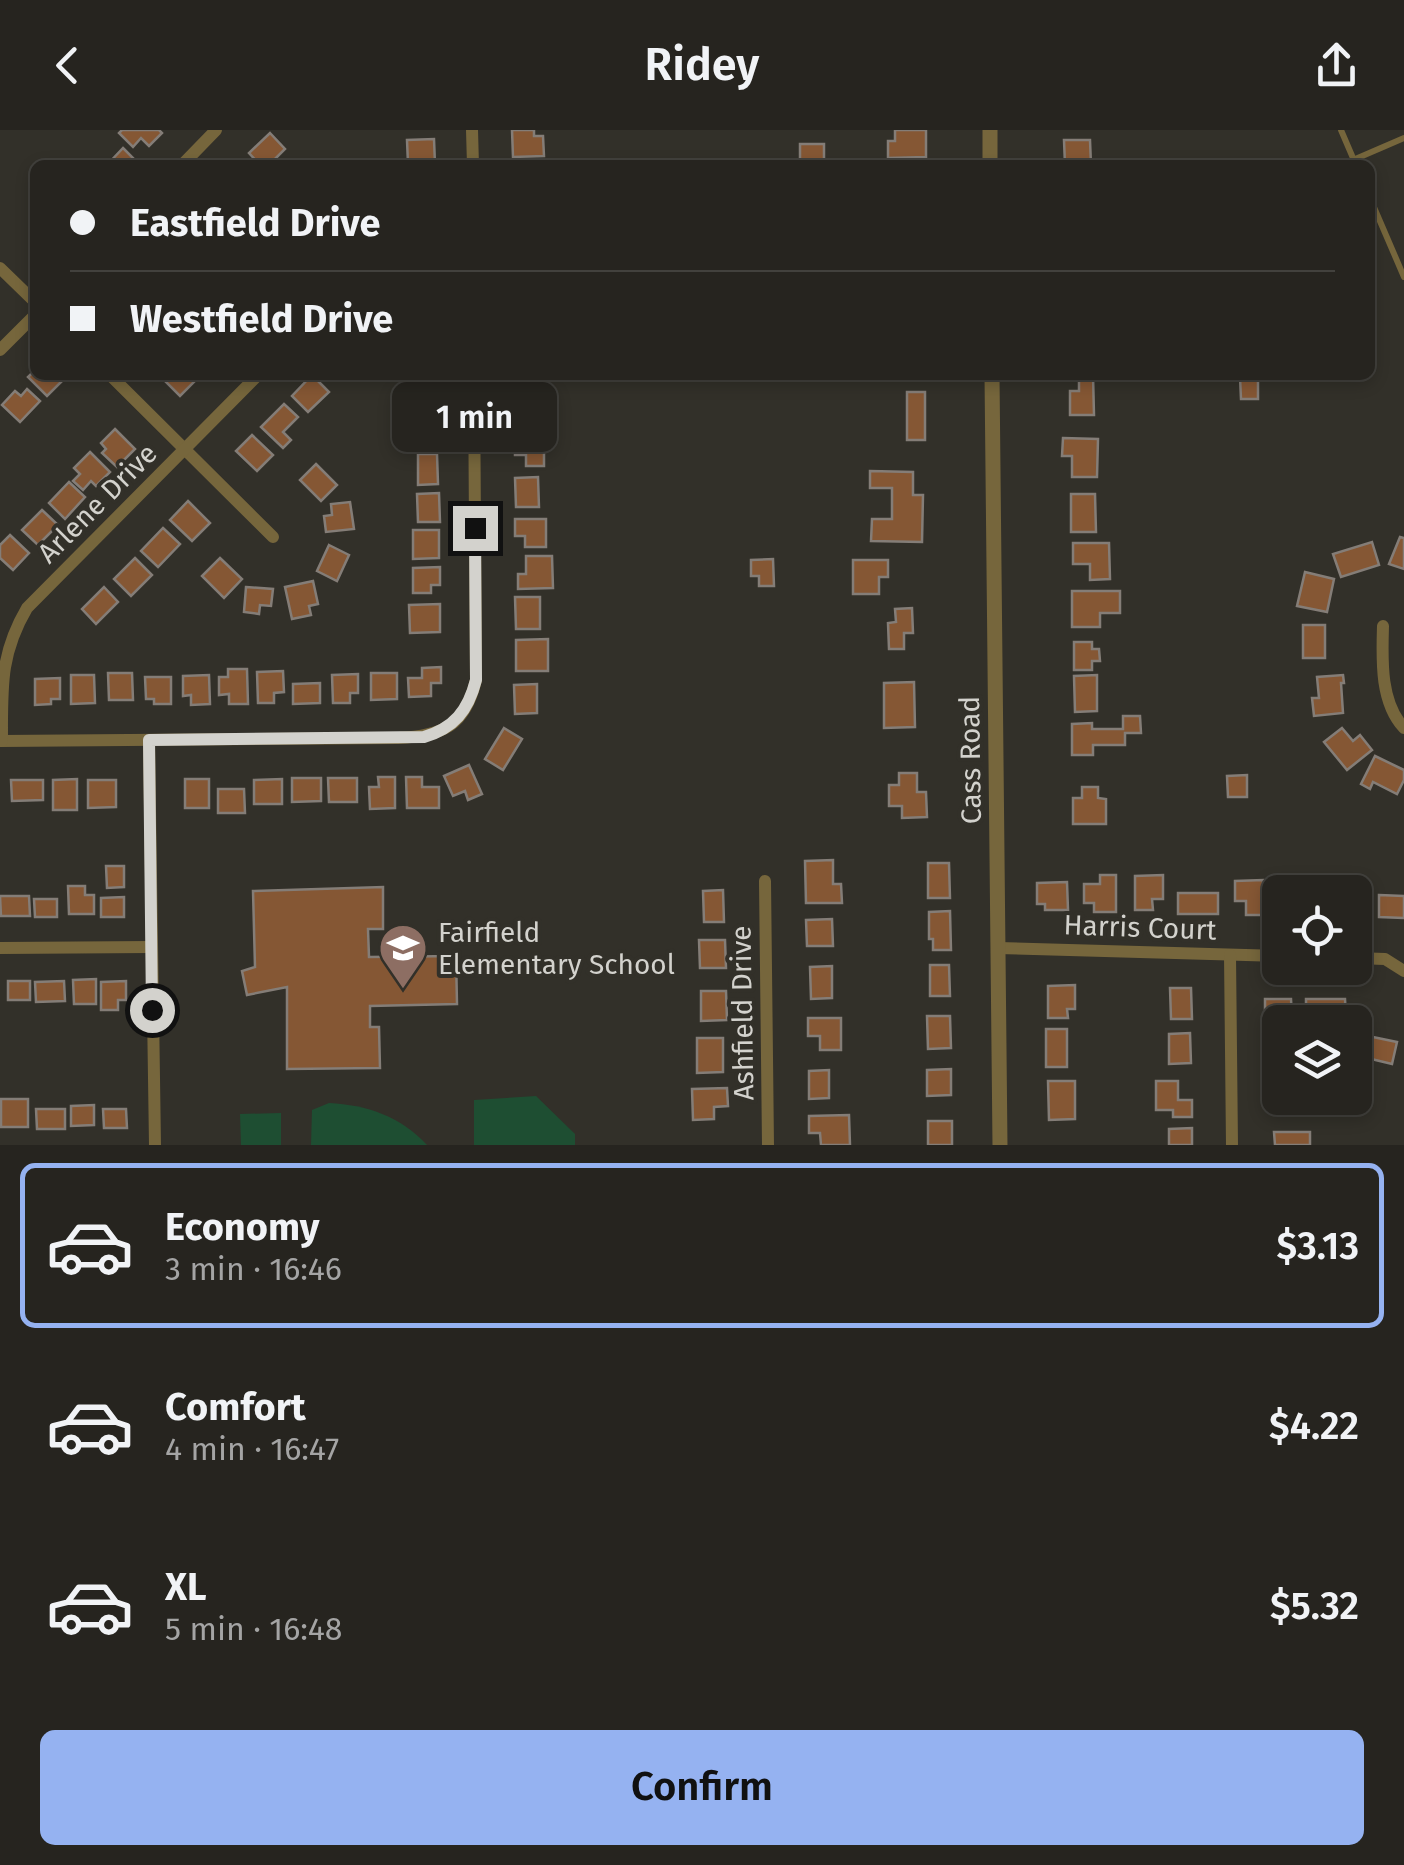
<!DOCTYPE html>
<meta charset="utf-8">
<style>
:root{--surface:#26241f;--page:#2e2c28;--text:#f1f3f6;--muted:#a4a4a4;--line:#42413d;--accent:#95b2f1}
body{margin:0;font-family:"Fira Sans",sans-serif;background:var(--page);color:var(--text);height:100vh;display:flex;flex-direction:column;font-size:38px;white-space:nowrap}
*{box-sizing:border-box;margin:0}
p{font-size:32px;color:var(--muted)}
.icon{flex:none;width:55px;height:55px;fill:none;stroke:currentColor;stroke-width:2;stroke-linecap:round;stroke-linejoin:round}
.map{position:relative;height:1015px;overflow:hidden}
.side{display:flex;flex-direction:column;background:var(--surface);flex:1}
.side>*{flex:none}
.top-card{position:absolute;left:30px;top:30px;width:1345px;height:220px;border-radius:15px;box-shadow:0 5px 15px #0003,0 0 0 2px var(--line);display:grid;align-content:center;height:220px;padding:0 40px;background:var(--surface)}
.buttons{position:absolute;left:1262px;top:745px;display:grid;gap:20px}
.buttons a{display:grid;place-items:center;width:110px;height:110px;border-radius:15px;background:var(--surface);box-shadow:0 5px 15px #0003,0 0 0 2px var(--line);font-size:50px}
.end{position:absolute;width:45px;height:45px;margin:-22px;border:12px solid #d3d2cd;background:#111;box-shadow:0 0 0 5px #111}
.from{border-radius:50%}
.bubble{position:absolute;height:70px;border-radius:15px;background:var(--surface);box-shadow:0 5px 15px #0003,0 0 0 2px var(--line);font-size:32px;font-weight:600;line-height:70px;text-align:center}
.top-card b{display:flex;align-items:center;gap:35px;height:95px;font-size:38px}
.top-card b+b{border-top:2px solid var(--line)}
.top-card i{width:25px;height:25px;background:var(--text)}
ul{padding:18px 0 0;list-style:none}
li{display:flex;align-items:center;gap:30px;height:165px;margin:0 20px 15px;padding:0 20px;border:5px solid transparent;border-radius:15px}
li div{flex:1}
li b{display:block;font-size:38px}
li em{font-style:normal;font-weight:600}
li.active{border-color:var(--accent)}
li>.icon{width:90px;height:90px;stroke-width:1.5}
.primary-button{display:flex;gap:20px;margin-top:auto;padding:20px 40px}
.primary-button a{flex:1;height:115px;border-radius:15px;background:var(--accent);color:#111;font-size:40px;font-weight:600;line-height:115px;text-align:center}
header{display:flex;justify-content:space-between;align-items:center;height:130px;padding:0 40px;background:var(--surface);font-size:45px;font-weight:600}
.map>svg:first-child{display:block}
.green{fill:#1e4e32}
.building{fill:#855734;stroke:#847d77;stroke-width:2.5}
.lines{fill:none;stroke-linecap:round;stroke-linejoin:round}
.service{stroke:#76663c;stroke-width:6}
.minor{stroke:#76663c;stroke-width:12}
.tertiary{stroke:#76663c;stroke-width:15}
.route{stroke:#d3d2cd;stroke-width:12}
.labels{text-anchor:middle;stroke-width:8;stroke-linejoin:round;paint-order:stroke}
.street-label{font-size:28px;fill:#d3d2cd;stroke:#323029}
.poi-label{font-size:28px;fill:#d3d2cd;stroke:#323029;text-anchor:start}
</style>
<header><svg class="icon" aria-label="back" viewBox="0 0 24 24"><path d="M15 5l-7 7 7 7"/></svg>Ridey<svg class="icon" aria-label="share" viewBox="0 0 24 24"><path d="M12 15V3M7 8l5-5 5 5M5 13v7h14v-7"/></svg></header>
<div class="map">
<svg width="1404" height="1015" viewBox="0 0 1404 1015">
<rect width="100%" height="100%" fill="#323029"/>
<g class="green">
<polygon points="536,966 575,1004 575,1015 474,1015 474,970"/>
<path d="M329 973C367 975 400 986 427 1015H311L312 980Z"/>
<polygon points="281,983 281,1015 241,1015 240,984"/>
</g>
<g class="building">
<polygon points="122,0 159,0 162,3 149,16 141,8 133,17 119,3"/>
<polygon points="512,0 534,0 534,6 543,6 544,26 513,27"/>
<polygon points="895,0 926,0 926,27 888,28 888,11 895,11"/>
<polygon points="270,3 285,19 269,35 260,35 249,23"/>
<polygon points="434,9 435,34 408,34 407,10"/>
<polygon points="1064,10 1090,10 1091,35 1065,35"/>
<polygon points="800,14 824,14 824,31 800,32"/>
<polygon points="123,18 137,32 133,35 107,35"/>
<polygon points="35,240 35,245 59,245 64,249 47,266 28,247"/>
<polygon points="165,245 194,245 197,249 180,266 162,248"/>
<polygon points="312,245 329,262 308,282 292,266"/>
<polygon points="1079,245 1093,245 1094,285 1070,285 1070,261 1079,261"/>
<polygon points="1240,247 1258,247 1258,269 1241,269"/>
<polygon points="411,251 430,251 430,261 439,261 440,279 412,279"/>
<polygon points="27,259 40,271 20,292 2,275 15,261 21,266"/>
<rect x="907" y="262" width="18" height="48"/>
<polygon points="514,268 544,268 544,291 515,292"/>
<polygon points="284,274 298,287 283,302 291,310 283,318 261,297"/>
<polygon points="441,289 441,312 413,313 413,290"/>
<polygon points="115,299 135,319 117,337 102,323 106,319 101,313"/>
<polygon points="252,305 273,325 257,341 236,321"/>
<polygon points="534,305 534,314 544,313 544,336 526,336 526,325 515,325 515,306"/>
<polygon points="1063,308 1098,309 1097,347 1072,347 1072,326 1062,326"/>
<polygon points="90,322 110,342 96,356 91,351 83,360 73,351 80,344 74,338"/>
<polygon points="418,324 437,324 438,354 418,355"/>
<polygon points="316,334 337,355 321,371 300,350"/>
<polygon points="870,341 913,342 913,365 923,365 922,412 871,411 872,389 892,389 892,358 870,358"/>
<polygon points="538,347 539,377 516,377 515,348"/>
<polygon points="69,352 85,367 65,389 49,373"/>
<polygon points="439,363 440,392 418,392 417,364"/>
<polygon points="1071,364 1095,364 1096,402 1071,402"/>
<polygon points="188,371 210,393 192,411 170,390"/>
<polygon points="350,372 354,399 326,402 324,386 332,385 331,374"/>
<polygon points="42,380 58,395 38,415 22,400"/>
<polygon points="515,389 546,389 546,417 525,417 525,406 515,406"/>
<polygon points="163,398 180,414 158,437 141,421"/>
<polygon points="413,400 439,400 439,428 413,429"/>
<polygon points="10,405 29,423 13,440 0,428 0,415"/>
<polygon points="1400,407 1404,408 1404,439 1389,434"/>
<polygon points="1372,412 1379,435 1341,447 1333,424"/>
<polygon points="1073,413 1109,413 1110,449 1090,450 1090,434 1073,434"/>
<polygon points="329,415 349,425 337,451 317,441"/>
<polygon points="526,426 552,426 553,458 518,459 518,444 526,444"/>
<polygon points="135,428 152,445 131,466 114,449"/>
<polygon points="220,428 242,449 224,468 202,446"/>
<polygon points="773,429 774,456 759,456 759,446 751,446 751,430"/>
<polygon points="853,430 888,430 888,447 879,447 879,464 853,464"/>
<polygon points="440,437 440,455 431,455 431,463 413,463 413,438"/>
<polygon points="1305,442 1334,449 1327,482 1297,476"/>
<polygon points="313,451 318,474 309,476 311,485 292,489 285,457"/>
<polygon points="104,457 118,472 96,494 82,479"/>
<polygon points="246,457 273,459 271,476 260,475 259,484 244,482"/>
<polygon points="1072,461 1120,461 1120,483 1100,483 1100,497 1072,497"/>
<polygon points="515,467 540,467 540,499 516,499"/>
<polygon points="440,474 440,502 410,503 409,475"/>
<polygon points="912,478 913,503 904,503 904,519 889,519 888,493 896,492 895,479"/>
<rect x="1303" y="495" width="22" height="33"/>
<polygon points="548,509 548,541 516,541 516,510"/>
<polygon points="1074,512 1092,512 1092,519 1099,519 1100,531 1092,531 1092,540 1074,540"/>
<polygon points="441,537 441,553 431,553 431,566 409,567 408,548 422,548 422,538"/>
<polygon points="228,539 247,539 248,574 229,574 229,564 219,565 219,547 228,547"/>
<polygon points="283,541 284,562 274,563 274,573 258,573 257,542"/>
<polygon points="108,543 132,543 133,570 109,570"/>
<polygon points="371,543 397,543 397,569 371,570"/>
<polygon points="358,544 358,563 350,563 350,573 333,573 332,545"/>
<polygon points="71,545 94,545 95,573 71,574"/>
<polygon points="209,545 210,574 191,575 191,565 183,566 183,546"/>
<polygon points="1097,545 1097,581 1075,582 1074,546"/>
<polygon points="1343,545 1344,553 1341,553 1343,583 1314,586 1312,568 1319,568 1317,547"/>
<polygon points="145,547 171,547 171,574 154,574 154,569 146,569"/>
<polygon points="60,548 60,569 51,569 51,574 35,575 35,549"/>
<polygon points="914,552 915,597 884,598 884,553"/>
<polygon points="320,553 320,573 293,574 293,554"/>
<polygon points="537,554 537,583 515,584 514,555"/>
<polygon points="1123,586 1140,586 1141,603 1125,603 1125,615 1093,615 1093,625 1072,625 1072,594 1092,593 1092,599 1123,599"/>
<polygon points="504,598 522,609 503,640 485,629"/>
<polygon points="1342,598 1353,611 1360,605 1372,620 1347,640 1324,612"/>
<polygon points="1375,626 1404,640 1404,650 1397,664 1373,652 1370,659 1361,654"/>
<polygon points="469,635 482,664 468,670 465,661 453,666 444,646"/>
<polygon points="899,643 917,643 917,662 926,662 927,687 902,688 902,676 889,676 889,655 899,655"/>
<polygon points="1247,645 1247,667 1228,667 1227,646"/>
<polygon points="378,647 395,647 395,678 370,679 369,657 379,657"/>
<polygon points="406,647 422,647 422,657 439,657 439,678 407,678"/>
<polygon points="292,648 321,648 321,671 292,672"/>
<polygon points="328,648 357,648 357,672 329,672"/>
<polygon points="77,649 77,680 53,680 53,650"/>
<rect x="185" y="649" width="24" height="29"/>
<polygon points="282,649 282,674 254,674 254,650"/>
<polygon points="11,650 43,650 43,670 12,671"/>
<polygon points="88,650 116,650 116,677 88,678"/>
<polygon points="1082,657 1098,657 1098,668 1106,669 1106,694 1073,694 1073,668 1082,668"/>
<polygon points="218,659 244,659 245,683 218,683"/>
<polygon points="833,730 833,754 841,754 842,773 806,773 805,731"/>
<polygon points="928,733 949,733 950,768 928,768"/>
<polygon points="106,736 124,736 124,757 107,758"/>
<polygon points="1100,745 1116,745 1116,782 1094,782 1094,773 1084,773 1084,754 1100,754"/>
<polygon points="1163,745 1163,769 1152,769 1153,780 1135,780 1135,746"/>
<polygon points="1263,750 1263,785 1246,785 1246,771 1235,771 1235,751"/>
<polygon points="1067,752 1068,780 1045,780 1045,774 1037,774 1037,753"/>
<rect x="1283" y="752" width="32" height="10"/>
<polygon points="1344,753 1358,753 1358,761 1365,762 1365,788 1355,788 1355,762 1334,762 1344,762"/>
<polygon points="68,756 85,756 85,765 94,765 94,784 69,784"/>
<polygon points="383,757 383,799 368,799 369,827 456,826 457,874 370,876 370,897 379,897 380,938 287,939 287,857 247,865 242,841 255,837 253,761"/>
<polygon points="723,760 724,792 704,792 703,761"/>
<rect x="1178" y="763" width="40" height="21"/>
<polygon points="1379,765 1404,766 1404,788 1379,787"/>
<polygon points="0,766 29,766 30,786 1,786"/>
<polygon points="124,767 124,787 101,787 101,768"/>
<polygon points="34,769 57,769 57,787 35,787"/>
<polygon points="950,781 951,820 933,820 933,809 929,809 929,782"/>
<polygon points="832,789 833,816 807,816 806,790"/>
<polygon points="699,810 725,810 726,838 700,838"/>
<polygon points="930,835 949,835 950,866 930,866"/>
<polygon points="832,836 832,868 811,869 810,837"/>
<polygon points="96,849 96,874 74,874 73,850"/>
<rect x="8" y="851" width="22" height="19"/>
<polygon points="64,851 65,871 36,872 35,852"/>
<polygon points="126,851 126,870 118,870 118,880 101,880 101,852"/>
<polygon points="1075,855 1075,879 1067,879 1068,888 1048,888 1048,856"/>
<polygon points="1170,858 1191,858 1192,889 1171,889"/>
<polygon points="701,861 726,861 727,890 701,891"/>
<polygon points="1265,869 1291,869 1292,888 1265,889"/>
<polygon points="1306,869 1345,869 1346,888 1306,889"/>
<polygon points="927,886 950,886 951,918 928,919"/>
<polygon points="808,888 841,888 841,920 820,920 820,906 808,906"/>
<rect x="1046" y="899" width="21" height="38"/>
<polygon points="1190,903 1191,933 1169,934 1169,904"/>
<polygon points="1368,906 1397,912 1392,934 1363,927"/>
<polygon points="697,908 723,908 723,942 697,943"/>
<polygon points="951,939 951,965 927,966 927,940"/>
<polygon points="829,940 829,968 809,969 809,941"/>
<polygon points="1274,947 1280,947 1280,968 1304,968 1304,985 1286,985 1286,968 1275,968"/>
<polygon points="1048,951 1075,951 1075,989 1049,990"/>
<polygon points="1156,951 1178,951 1178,970 1192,970 1192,987 1173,987 1173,980 1156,980"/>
<polygon points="727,958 728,976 714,977 714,989 693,990 692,959"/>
<rect x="1" y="969" width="27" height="28"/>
<polygon points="94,975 94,995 71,996 71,976"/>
<polygon points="36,979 65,979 65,999 37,999"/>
<polygon points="103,979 126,979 127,998 104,998"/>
<polygon points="849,985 850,1015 821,1015 820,1003 809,1003 809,986"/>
<rect x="928" y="991" width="24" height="24"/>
<polygon points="1192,998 1192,1015 1169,1015 1169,999"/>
<polygon points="1274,1002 1310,1002 1310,1015 1275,1015"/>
</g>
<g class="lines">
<g class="service">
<polyline points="1341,0 1356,35"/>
<polyline points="1353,30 1404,8"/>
<polyline points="1370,68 1404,147"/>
</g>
<g class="minor">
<polyline points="472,0 473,35"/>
<polyline points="182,35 216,0"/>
<polyline points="0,138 35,172"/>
<polyline points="0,220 35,185"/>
<polyline points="110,245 273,407"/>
<path d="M1383 496C1382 530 1380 572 1404 598"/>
<path d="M0 611 398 608C443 606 465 596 476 550L474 245"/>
<path d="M2 611C2 557 0 524 27 478L258 245"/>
<polyline points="149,611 155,1015"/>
<polyline points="765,751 768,1015"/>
<polyline points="0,818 152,817"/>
<polyline points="998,818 1280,826"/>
<polyline points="1230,825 1232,1015"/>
<polyline points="1355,828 1385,829 1404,841"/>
</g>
<g class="tertiary">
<polyline points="990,0 990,35"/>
<polyline points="992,245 1000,1015"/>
</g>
</g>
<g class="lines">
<path class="route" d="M152 880 149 610 424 607C454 598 468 581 476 550L475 398"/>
</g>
<defs>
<g id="school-pin" transform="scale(2.5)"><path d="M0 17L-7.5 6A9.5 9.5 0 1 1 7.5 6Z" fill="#8d6e63" stroke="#323029"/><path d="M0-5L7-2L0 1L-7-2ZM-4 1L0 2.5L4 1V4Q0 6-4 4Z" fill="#fff"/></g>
</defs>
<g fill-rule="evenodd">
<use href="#school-pin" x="403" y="818"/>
</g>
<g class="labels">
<g class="street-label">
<text transform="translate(97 373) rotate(-45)" y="10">Arlene Drive</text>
<text transform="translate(970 630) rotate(-91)" y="10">Cass Road</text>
<text transform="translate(1140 797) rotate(2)" y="10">Harris Court</text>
<text transform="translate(742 883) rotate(-91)" y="10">Ashfield Drive</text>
</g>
<g class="poi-label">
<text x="438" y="812">Fairfield<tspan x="438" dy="32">Elementary School</tspan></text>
</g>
</g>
</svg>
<div class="buttons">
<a><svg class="icon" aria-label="locate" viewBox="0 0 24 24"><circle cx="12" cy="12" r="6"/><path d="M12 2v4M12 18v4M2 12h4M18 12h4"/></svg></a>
<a><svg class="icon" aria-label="layers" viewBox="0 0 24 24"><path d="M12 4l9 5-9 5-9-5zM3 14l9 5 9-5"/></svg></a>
</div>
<i class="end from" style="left:152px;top:880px"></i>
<i class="end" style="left:475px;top:398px"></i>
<div class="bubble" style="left:392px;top:252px;width:165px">1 min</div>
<div class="top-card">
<b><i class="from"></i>Eastfield Drive</b>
<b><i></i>Westfield Drive</b>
</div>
</div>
<section class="side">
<ul>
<li class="active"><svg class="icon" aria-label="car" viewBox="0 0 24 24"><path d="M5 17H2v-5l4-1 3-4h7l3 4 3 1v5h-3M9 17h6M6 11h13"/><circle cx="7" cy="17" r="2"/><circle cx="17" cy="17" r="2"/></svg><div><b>Economy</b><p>3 min · 16:46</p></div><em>$3.13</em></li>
<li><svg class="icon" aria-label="car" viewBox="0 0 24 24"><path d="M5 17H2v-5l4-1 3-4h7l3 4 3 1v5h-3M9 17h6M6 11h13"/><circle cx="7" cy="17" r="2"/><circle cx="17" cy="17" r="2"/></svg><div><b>Comfort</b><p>4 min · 16:47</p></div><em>$4.22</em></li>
<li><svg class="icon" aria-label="car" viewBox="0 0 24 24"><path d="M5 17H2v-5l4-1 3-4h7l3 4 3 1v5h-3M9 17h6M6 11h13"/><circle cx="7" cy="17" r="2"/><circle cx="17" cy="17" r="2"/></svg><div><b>XL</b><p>5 min · 16:48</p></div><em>$5.32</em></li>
</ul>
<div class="primary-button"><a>Confirm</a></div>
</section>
